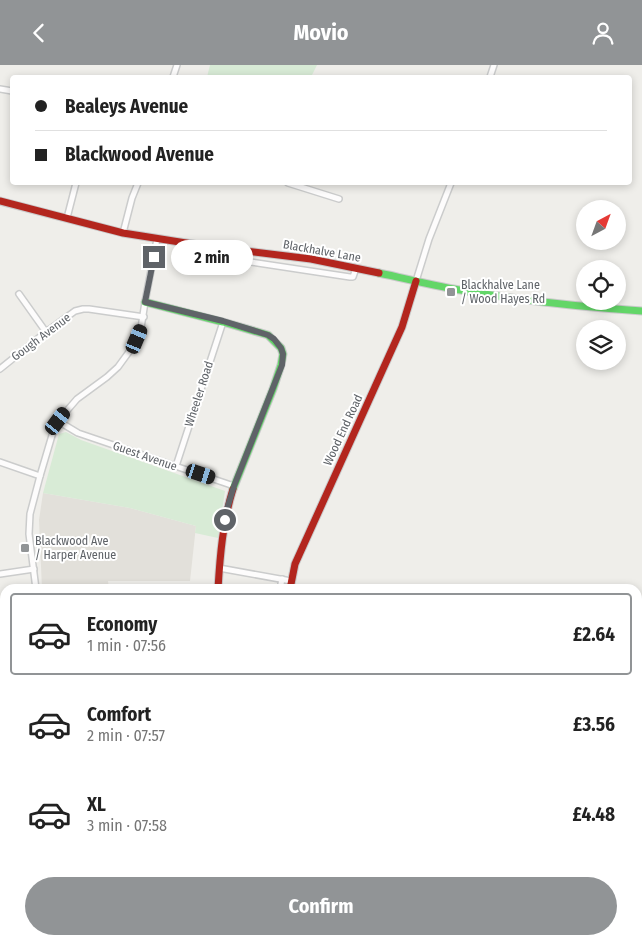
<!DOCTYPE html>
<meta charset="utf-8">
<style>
:root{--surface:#fff;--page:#f6f6f6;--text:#222;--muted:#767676;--line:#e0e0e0;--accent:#919496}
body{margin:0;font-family:"Fira Sans Condensed",sans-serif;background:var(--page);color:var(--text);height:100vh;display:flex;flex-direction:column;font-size:19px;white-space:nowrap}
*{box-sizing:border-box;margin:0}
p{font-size:16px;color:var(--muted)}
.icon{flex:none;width:28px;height:28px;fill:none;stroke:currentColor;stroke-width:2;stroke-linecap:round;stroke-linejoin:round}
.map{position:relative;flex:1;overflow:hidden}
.details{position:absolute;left:0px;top:519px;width:642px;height:361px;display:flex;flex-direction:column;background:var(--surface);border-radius:15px 15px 0 0;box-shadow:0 2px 8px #0003}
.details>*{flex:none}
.banner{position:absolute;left:10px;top:10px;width:622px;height:110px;border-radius:5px;box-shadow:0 2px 8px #0003;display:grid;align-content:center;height:110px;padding:0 25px;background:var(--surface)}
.needle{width:32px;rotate:41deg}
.controls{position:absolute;left:576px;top:135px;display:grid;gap:10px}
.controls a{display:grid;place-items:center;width:50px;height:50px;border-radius:50%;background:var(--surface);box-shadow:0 2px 8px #0003;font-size:25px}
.end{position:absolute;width:22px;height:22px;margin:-11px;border:6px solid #5f6368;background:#fff;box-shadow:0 0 0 2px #fff}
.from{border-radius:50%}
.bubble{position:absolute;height:35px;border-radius:18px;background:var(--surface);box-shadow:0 2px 8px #0003;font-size:16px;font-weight:700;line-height:35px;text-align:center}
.car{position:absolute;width:15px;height:30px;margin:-15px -8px;border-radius:6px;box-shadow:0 0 4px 1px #0007;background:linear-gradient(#222 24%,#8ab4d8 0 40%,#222 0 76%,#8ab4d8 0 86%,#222 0)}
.banner b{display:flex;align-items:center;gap:18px;height:48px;font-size:19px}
.banner b+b{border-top:1px solid var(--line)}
.banner i{width:12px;height:12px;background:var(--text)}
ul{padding:9px 0 0;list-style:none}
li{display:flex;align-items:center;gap:15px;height:82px;margin:0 10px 8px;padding:0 15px;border:2px solid transparent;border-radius:5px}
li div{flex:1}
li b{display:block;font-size:19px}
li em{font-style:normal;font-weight:700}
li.selected{border-color:var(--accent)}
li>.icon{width:45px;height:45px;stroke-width:1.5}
.cta{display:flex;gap:10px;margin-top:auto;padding:10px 25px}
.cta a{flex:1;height:58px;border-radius:30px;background:var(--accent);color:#fff;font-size:20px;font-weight:700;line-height:58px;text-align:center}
header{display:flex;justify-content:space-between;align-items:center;height:65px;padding:0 25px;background:var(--accent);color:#fff;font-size:22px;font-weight:700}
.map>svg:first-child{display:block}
.education{fill:#e2e0da}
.green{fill:#d8ebd6}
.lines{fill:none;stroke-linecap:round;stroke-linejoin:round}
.stream{stroke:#bfe0f9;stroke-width:2}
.street-casing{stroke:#cbcccc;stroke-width:8}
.fast-casing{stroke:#cacacb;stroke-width:9}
.jam-casing{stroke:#cacacb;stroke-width:9}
.street{stroke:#fdfcfc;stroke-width:5}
.fast{stroke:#63d668;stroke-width:7}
.jam{stroke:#b3261e;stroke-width:7}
.route{stroke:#5f6368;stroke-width:6}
.poi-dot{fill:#919496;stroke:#fff;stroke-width:2}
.labels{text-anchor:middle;stroke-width:4;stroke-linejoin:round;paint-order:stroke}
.street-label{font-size:12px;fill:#5f6368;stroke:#fff}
.poi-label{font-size:12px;fill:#5f6368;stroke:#fff;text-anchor:start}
</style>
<header><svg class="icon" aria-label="back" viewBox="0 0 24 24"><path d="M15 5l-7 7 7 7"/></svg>Movio<svg class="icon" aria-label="person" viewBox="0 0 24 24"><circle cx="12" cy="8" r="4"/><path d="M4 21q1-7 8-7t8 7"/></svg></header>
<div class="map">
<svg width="642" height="879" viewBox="0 0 642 879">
<rect width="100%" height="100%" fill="#efeeea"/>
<g class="education">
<polygon points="43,428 130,443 196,461 190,516 108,516 109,524 74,524 73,519 42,524 39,455"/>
<polygon points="57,875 194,875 193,879 59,879"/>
</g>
<g class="green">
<polygon points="210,0 317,0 311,12 207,12"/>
<polygon points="66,367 81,375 225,426 218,473 195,468 196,461 130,443 43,428 59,369"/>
</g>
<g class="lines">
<polyline class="stream" points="535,879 539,875"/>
<g class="street-casing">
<g id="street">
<polyline points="173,12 177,0"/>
<polyline points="490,12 494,0"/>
<polyline points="0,24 12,26"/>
<polyline points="288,118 339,134"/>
<polyline points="67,153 76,118"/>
<polyline points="123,168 132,133 138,118"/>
<polyline points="205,181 208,190 211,191 350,212 353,212 356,203"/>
<polyline points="416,216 429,174 451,118"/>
<polyline points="19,229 46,267"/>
<polyline points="0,304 46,267 75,246 83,244 89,244 144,252"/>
<polyline points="58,356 78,368 234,421"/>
<polyline points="0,397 40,411"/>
<polyline points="176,401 223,257"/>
<polyline points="219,503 291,516"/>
<polyline points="0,509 34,504"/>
<polyline points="36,524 29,469 30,449 40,411 53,367 58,356 77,334 107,312 118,302 134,280 141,263 145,237 157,174"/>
<polyline points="280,524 282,514"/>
<polyline points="0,552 5,551"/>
<polyline points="0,658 5,627 0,626"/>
<polyline points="0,702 5,703"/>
<polyline points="0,769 5,771"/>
<polyline points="370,879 373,875"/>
</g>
</g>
<g class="fast-casing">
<g id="fast">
<path d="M379 208C408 214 437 222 466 226 524 236 583 242 642 246"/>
<polyline points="145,237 223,257 268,270 281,283 283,289 281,300 273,324 233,424"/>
<polyline points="405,875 412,879"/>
<polyline points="254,879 255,875"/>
</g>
</g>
<g class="jam-casing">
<g id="jam">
<polyline points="0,136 123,168 205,181 311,194 379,208"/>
<path d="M218 524C220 490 223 456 233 424"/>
<polyline points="290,524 295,499 402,262 416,216"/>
<polyline points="0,780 5,782"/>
</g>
</g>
<use href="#street" class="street"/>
<use href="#fast" class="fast"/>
<use href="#jam" class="jam"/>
</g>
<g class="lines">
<polyline class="route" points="154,192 145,237 223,256 268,270 274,274 281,283 283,289 282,300 234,421 227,444 225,455"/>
</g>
<g class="poi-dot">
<rect x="446" y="222" width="10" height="10" rx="2.5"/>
<rect x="20" y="478" width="10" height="10" rx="2.5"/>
</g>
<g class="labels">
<g class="street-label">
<text transform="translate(322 186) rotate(10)" y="4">Blackhalve Lane</text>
<text transform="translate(41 272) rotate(-37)" y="4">Gough Avenue</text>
<text transform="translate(199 329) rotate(-72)" y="4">Wheeler Road</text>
<text transform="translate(343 365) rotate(-65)" y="4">Wood End Road</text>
<text transform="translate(145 391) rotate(19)" y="4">Guest Avenue</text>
</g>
<g class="poi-label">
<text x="461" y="224">Blackhalve Lane<tspan x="461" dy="14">/ Wood Hayes Rd</tspan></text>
<text x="35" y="480">Blackwood Ave<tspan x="35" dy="14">/ Harper Avenue</tspan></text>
</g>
</g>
</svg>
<div class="controls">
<a><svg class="needle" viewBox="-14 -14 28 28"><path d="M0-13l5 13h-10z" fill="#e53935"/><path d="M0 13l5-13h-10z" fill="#767676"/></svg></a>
<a><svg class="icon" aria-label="locate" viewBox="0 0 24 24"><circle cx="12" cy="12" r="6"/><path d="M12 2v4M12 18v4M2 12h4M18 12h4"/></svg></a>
<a><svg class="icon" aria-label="layers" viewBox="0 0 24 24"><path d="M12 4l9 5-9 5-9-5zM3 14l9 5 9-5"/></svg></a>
</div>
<i class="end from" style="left:225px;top:455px"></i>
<i class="end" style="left:154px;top:192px"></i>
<div class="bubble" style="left:171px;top:175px;width:82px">2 min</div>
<i class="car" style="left:137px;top:274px;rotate:23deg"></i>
<i class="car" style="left:58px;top:356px;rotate:37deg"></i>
<i class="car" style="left:201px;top:409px;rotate:108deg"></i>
<div class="banner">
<b><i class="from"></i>Bealeys Avenue</b>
<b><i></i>Blackwood Avenue</b>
</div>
<section class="details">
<ul>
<li class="selected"><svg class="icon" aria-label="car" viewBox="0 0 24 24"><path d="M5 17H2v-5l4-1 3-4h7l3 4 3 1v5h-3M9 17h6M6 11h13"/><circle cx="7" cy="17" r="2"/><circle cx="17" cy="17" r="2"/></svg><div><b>Economy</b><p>1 min · 07:56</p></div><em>£2.64</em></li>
<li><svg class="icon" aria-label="car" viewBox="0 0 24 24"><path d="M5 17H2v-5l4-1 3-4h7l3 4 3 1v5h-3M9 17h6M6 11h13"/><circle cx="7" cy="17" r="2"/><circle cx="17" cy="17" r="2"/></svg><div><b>Comfort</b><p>2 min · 07:57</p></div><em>£3.56</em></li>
<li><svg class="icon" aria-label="car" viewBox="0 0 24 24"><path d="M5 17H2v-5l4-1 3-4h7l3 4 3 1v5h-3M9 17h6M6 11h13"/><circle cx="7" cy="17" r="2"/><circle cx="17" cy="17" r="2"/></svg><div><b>XL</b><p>3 min · 07:58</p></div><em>£4.48</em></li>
</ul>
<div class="cta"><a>Confirm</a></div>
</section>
</div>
